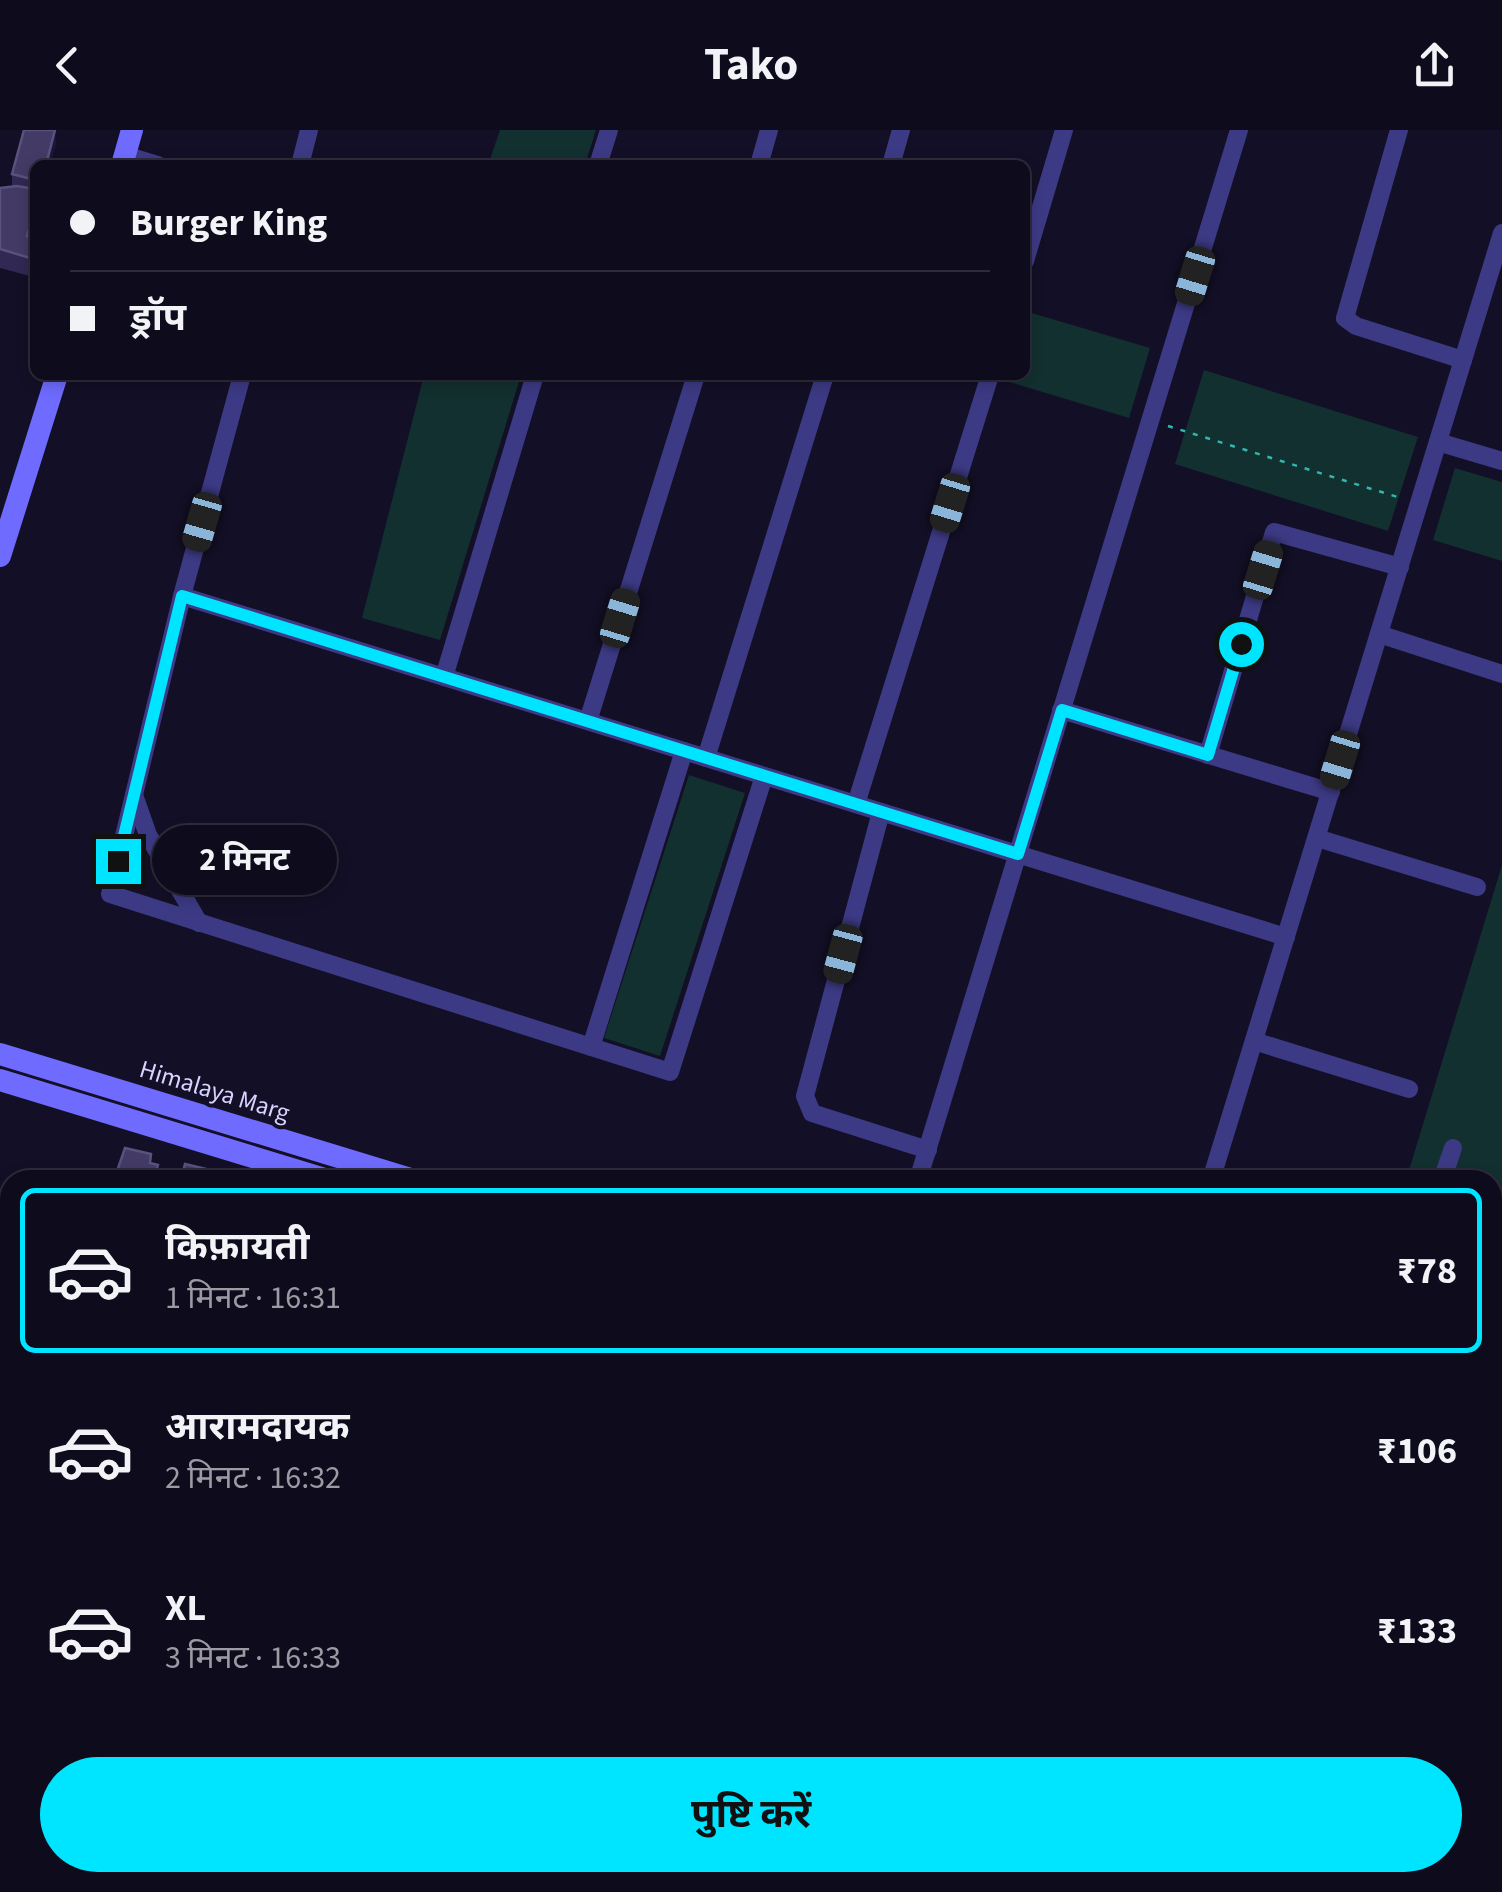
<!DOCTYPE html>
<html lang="hi">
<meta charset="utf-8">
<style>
:root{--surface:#0e0b1c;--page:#1c1929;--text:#f1f3f6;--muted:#9b9ba3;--line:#2e2b3b;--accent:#00e5ff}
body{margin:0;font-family:"Source Sans 3","Noto Sans Devanagari",sans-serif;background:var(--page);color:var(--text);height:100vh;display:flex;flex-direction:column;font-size:38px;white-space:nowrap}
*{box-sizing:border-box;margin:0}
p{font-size:32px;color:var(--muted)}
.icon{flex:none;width:55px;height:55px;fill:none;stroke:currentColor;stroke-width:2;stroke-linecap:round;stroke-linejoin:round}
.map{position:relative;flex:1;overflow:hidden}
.details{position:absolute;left:0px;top:1040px;width:1502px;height:722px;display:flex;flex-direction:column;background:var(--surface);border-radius:30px 30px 0 0;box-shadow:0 5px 15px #0003,0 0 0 2px var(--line)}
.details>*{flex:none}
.banner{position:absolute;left:30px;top:30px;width:1000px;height:220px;border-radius:15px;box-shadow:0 5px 15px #0003,0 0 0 2px var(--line);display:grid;align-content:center;height:220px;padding:0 40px;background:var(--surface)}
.end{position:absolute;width:45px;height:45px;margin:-22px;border:12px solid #00e5ff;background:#111;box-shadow:0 0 0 5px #111}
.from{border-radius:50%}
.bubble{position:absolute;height:70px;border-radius:35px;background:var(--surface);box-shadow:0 5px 15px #0003,0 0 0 2px var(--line);font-size:32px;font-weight:700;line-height:70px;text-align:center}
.car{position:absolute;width:30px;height:60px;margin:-30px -15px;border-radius:12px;box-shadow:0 0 8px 2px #0007;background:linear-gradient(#222 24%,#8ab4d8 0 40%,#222 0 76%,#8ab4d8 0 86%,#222 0)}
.banner b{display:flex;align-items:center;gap:35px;height:95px;font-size:38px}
.banner b+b{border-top:2px solid var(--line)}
.banner i{width:25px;height:25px;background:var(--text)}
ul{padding:18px 0 0;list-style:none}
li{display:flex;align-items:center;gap:30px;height:165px;margin:0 20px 15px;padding:0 20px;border:5px solid transparent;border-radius:15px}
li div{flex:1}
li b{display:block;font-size:38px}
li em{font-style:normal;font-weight:700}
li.current{border-color:var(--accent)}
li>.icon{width:90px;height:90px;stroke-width:1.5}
.cta{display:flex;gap:20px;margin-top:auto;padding:20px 40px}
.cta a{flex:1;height:115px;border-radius:60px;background:var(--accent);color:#111;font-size:40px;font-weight:700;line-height:115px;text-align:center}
header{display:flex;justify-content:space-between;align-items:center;height:130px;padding:0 40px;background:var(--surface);font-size:45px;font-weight:700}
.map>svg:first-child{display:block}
.green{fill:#12302f}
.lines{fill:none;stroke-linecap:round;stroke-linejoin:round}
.path{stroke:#2fb8b0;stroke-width:2.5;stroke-dasharray:5 8;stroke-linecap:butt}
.service{stroke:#3d3a85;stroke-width:9}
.minor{stroke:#3d3a85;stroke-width:18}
.secondary{stroke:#6f6bff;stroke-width:22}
.wall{fill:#312854}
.shaded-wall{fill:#1d163a}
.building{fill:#433a66;stroke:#5a527e;stroke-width:2.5}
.route{stroke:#00e5ff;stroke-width:12}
.labels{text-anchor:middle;stroke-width:8;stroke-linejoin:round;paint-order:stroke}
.street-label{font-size:25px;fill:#d9d4ff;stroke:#130f26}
</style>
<header><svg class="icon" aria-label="back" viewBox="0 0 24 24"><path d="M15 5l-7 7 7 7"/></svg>Tako<svg class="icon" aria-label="share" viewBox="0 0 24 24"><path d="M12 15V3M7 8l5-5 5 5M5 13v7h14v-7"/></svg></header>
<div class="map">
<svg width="1502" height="1762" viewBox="0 0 1502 1762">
<rect width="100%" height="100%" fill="#130f26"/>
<g class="green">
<polygon points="500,0 596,0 585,35 488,35"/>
<polygon points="1025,181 1150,218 1129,288 986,245 1025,245"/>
<polygon points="1204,240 1418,307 1388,401 1175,334"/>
<polygon points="424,245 521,245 440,510 362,488"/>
<polygon points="1455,338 1502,352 1502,431 1433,410"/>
<polygon points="689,645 745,663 660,926 604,908"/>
<polygon points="1502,735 1502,1214 1493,1211 1492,1050 1406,1050"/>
<polygon points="0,1499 10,1502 10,1649 0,1645"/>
<polygon points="522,1753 908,1753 904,1762 562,1762"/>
</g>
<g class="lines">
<polyline class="path" points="1168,296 1404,369"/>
<polyline class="service" points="990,1762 995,1752"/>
<g class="minor">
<polyline points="1399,0 1345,188 1356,196 1463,230"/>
<polyline points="125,25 158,35"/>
<polyline points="300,35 309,0"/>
<polyline points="598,35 609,0"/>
<polyline points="759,35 769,0"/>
<polyline points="891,35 901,0"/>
<polyline points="1025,131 1064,0"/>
<polyline points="242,245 182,466 110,764 670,942 764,646"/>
<polyline points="1438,312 1502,331"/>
<polyline points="182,466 1286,807"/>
<polyline points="1379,504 1502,544"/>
<polyline points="444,547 535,245"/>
<polyline points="1061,580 1331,662"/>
<polyline points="588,591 696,245"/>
<polyline points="1208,625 1274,402 1400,437"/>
<polyline points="706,628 825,245"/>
<polyline points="134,665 148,705 199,793"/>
<polyline points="856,674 990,245"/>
<polyline points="881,682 805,966 812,983 928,1020"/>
<polyline points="1317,708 1477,757"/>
<polyline points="1254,911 1409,959"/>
<polyline points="591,917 684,621"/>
<polyline points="918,1050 1239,0"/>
<polyline points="1211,1050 1502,103"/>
<polyline points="1442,1050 1453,1018"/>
<polyline points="1492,1231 1502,1234"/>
<polyline points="0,1281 10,1248"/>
<polyline points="0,1489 10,1492"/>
<polyline points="1492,1630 1502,1632"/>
<polyline points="0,1655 10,1658"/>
<polyline points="481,1752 522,1762"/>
<polyline points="921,1762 926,1752"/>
<polyline points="1358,1762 1360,1752"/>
</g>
<g class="secondary">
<polyline points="122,35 132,0"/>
<polyline points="0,426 57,245"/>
<polyline points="0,924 414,1050"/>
<polyline points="0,950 328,1050"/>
<polyline points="1492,1380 1502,1383"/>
<polyline points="1492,1405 1502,1408"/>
</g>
</g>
<g class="wall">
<polygon points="56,12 50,35 35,35 35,98 32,108 35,127 30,146 0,138 0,58 12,56 12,44"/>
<polygon points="1492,1503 1502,1506 1495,1560 1492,1560"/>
<polygon points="165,1752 165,1762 111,1762 111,1757"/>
<polygon points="245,1752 285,1752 283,1762 265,1762 245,1757"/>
</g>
<g class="shaded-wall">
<polygon points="55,0 56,12 50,35 46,35"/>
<polygon points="35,80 35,98 27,125 27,106"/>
<polygon points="35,108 35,127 30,146 30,128"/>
<polygon points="1502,1516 1502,1530 1495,1560 1495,1546"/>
</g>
<g class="building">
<polygon points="24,0 55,0 46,35 35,35 35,50 12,44"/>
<polygon points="17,56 35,59 35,80 27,106 35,108 30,128 0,119 0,58"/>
<polygon points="125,1018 151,1024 150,1033 158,1035 154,1050 88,1050 91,1041 115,1047"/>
<polygon points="185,1034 206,1039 204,1049 206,1050 181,1050"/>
<polygon points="1492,1503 1502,1506 1502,1516 1495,1546 1492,1546"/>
<polygon points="112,1752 164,1752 162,1762 134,1762 111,1757"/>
<polygon points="265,1752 283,1752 282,1757"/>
<polygon points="322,1752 389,1752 387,1762 320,1762"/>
<polygon points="1256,1752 1300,1752 1299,1762 1254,1762"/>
</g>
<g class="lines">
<polyline class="route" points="118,731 182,466 1018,724 1062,580 1208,625 1241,514"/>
</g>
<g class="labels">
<g class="street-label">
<text transform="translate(215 960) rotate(17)" y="9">Himalaya Marg</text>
</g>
</g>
</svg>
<i class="end from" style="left:1241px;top:514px"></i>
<i class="end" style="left:118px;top:731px"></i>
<div class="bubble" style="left:152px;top:695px;width:185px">2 मिनट</div>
<i class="car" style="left:1195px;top:146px;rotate:197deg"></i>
<i class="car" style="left:950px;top:373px;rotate:197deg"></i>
<i class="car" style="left:202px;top:392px;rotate:196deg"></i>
<i class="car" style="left:1263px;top:440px;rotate:17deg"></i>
<i class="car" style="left:620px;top:488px;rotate:17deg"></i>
<i class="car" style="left:1340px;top:630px;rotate:197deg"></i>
<i class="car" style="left:843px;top:824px;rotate:195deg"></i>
<div class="banner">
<b><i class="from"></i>Burger King</b>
<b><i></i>ड्रॉप</b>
</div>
<section class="details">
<ul>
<li class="current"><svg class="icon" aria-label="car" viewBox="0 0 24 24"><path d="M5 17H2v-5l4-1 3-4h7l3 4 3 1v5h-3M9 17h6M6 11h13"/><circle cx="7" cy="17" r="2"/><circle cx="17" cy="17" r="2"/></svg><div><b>किफ़ायती</b><p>1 मिनट · 16:31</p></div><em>₹78</em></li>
<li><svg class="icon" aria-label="car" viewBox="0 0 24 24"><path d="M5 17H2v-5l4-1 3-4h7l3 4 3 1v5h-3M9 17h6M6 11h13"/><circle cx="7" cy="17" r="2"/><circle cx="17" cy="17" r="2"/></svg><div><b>आरामदायक</b><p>2 मिनट · 16:32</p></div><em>₹106</em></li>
<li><svg class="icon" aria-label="car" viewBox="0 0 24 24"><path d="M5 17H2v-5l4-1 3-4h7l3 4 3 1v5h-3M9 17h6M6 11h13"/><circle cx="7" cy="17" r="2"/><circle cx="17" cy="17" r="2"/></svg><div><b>XL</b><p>3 मिनट · 16:33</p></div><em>₹133</em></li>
</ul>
<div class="cta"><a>पुष्टि करें</a></div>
</section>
</div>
